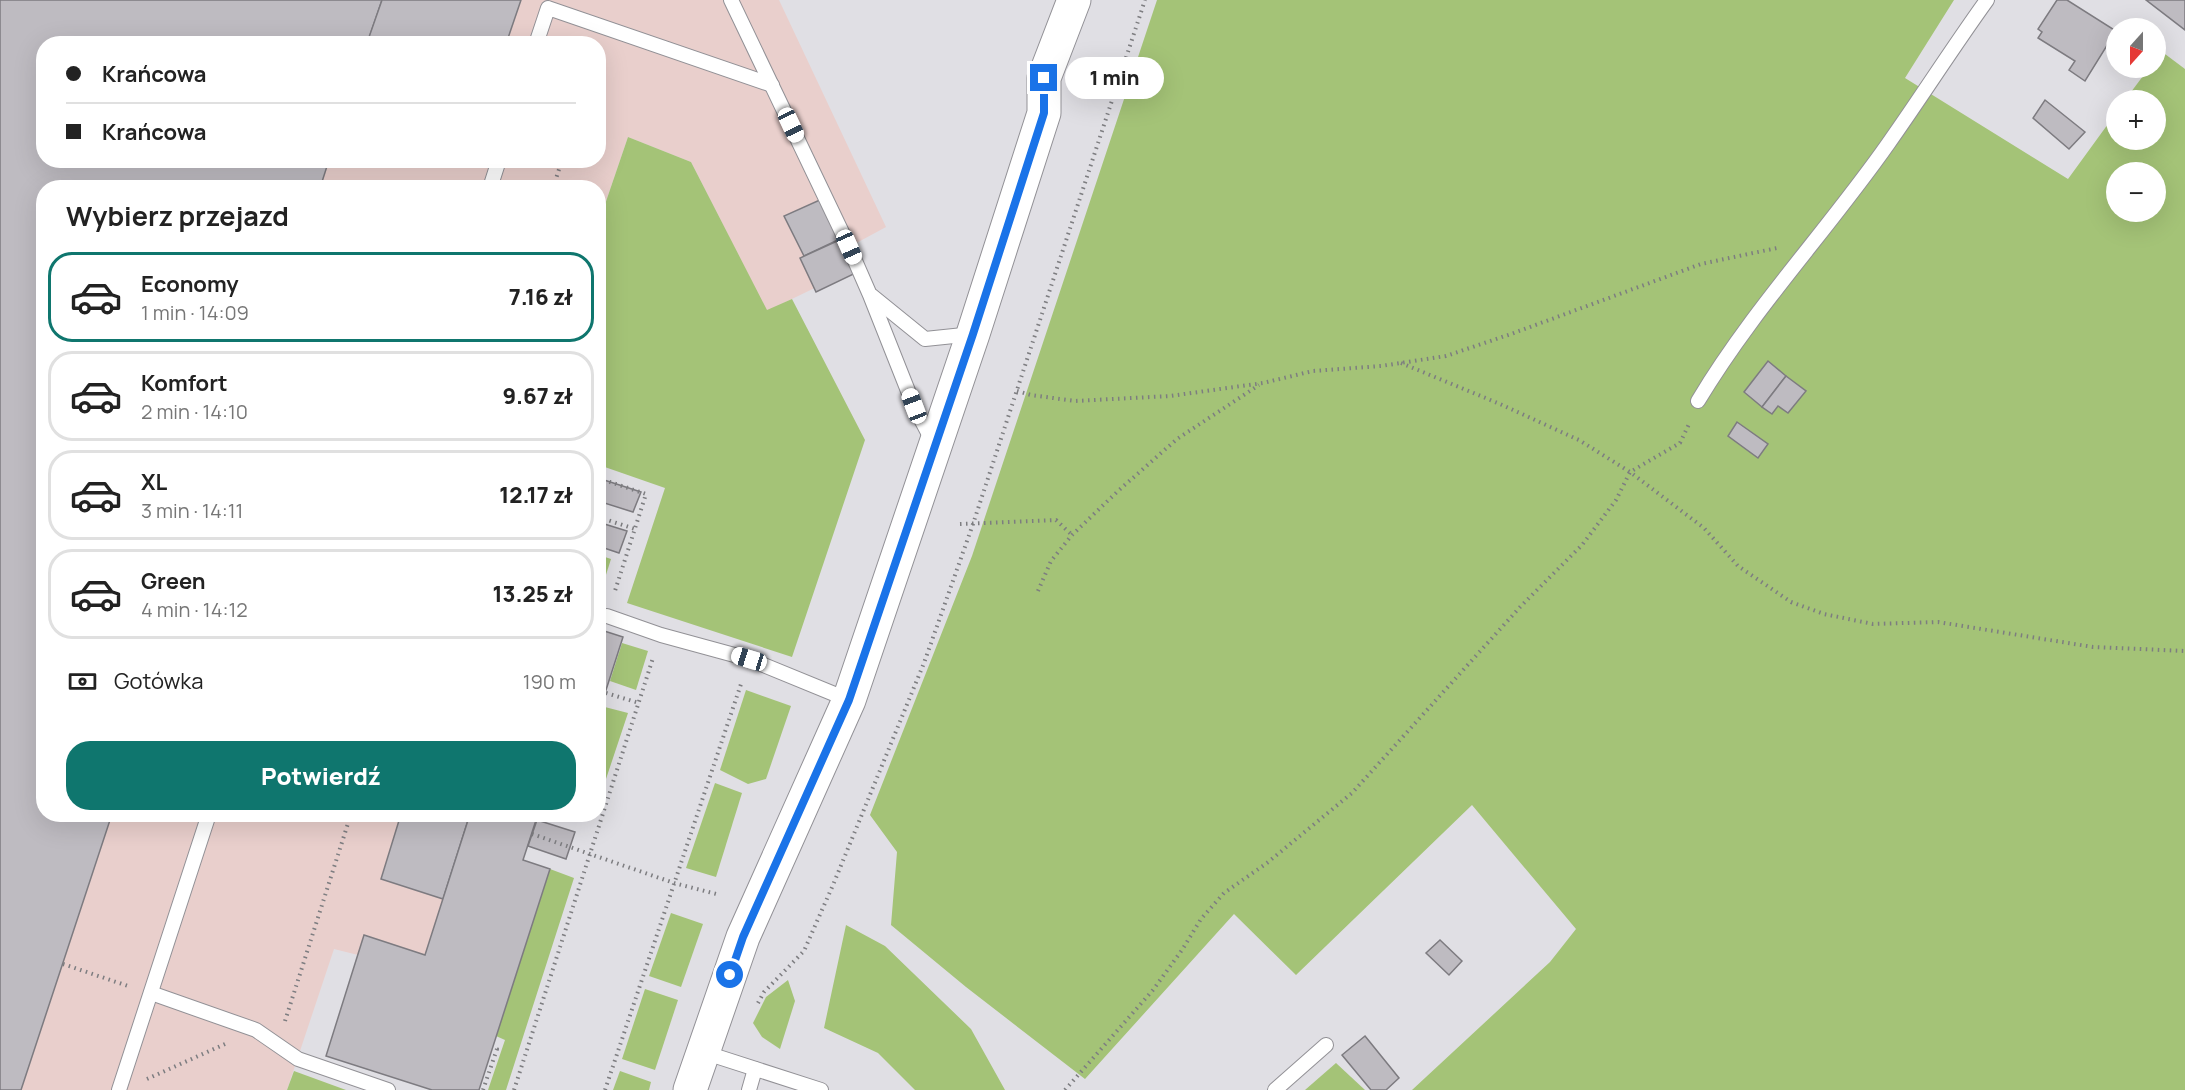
<!DOCTYPE html>
<html lang="pl">
<meta charset="utf-8">
<style>
:root{--surface:#fff;--page:#f6f6f6;--text:#222;--muted:#767676;--line:#e0e0e0;--accent:#0f766e}
body{margin:0;font-family:Manrope,sans-serif;background:var(--page);color:var(--text);height:100vh;display:flex;flex-direction:column;font-size:22px;white-space:nowrap}
*{box-sizing:border-box;margin:0}
p{font-size:20px;color:var(--muted)}
.icon{flex:none;width:33px;height:33px;fill:none;stroke:currentColor;stroke-width:2;stroke-linecap:round;stroke-linejoin:round}
.map{position:relative;flex:1;overflow:hidden}
.side{position:absolute;left:36px;top:180px;width:570px;height:642px;display:flex;flex-direction:column;background:var(--surface);border-radius:24px;box-shadow:0 6px 24px #0002}
.side>*{flex:none}
.guide{position:absolute;left:36px;top:36px;width:570px;height:132px;border-radius:24px;box-shadow:0 6px 24px #0002;display:grid;align-content:center;height:132px;padding:0 30px;background:var(--surface)}
.needle{width:39px;rotate:201deg}
.buttons{position:absolute;left:2106px;top:18px;display:grid;gap:12px}
.buttons a{display:grid;place-items:center;width:60px;height:60px;border-radius:50%;background:var(--surface);box-shadow:0 6px 24px #0002;font-size:30px}
.end{position:absolute;width:27px;height:27px;margin:-14px;border:8px solid #1a73e8;background:#fff;box-shadow:0 0 0 3px #fff}
.from{border-radius:50%}
.bubble{position:absolute;height:42px;border-radius:21px;background:var(--surface);box-shadow:0 6px 24px #0002;font-size:20px;font-weight:800;line-height:42px;text-align:center}
.car{position:absolute;width:18px;height:36px;margin:-18px -9px;border-radius:8px;box-shadow:0 0 4px 2px #0007;background:linear-gradient(#fff 24%,#345 0 40%,#fff 0 76%,#345 0 86%,#fff 0)}
.guide b{display:flex;align-items:center;gap:21px;height:57px;font-size:22px}
.guide b+b{border-top:2px solid var(--line)}
.guide i{width:15px;height:15px;background:var(--text)}
ul{padding:0;list-style:none}
li{display:flex;align-items:center;gap:18px;height:90px;margin:0 12px 9px;padding:0 18px;border:3px solid var(--line);border-radius:24px}
li div{flex:1}
li b{display:block;font-size:22px}
li em{font-style:normal;font-weight:800}
li.selected{border-color:var(--accent)}
li>.icon{width:54px;height:54px;stroke-width:1.5}
h2{padding:0 30px;font-size:27px;line-height:72px}
.pay{display:flex;align-items:center;gap:15px;height:66px;padding:0 30px;font-size:22px}
.pay p{margin-inline-start:auto}
.primary-button{display:flex;gap:12px;margin-top:auto;padding:12px 30px}
.primary-button a{flex:1;height:69px;border-radius:24px;background:var(--accent);color:#fff;font-size:24px;font-weight:800;line-height:69px;text-align:center}
.map>svg:first-child{display:block}
.industrial{fill:#e9cfcc;fill-rule:evenodd}
.green{fill:#a4c377;fill-rule:evenodd}
.building{fill:#bebbc1;stroke:#7d7b80;stroke-width:1.5}
.lines{fill:none;stroke-linecap:round;stroke-linejoin:round}
.service-casing{stroke:#929196;stroke-width:16}
.tertiary-casing{stroke:#929196;stroke-width:35}
.path{stroke:#7d7d80;stroke-width:4;stroke-dasharray:1.5 4.5;stroke-linecap:butt}
.service{stroke:#fff;stroke-width:14}
.tertiary{stroke:#fff;stroke-width:33}
.route{stroke:#1a73e8;stroke-width:8}
</style>
<div class="map">
<svg width="2185" height="1090" viewBox="0 0 2185 1090">
<rect width="100%" height="100%" fill="#e0dfe4"/>
<path class="industrial" d="M0 0H779L886 227 849 247 823 284 767 311 691 162 628 137 599 222 598 188H44V814L401 815 381 879 443 899 425 955 365 935 358 955 334 949 287 1090H0ZM44 44H598V160H44Z"/>
<g class="green">
<path d="M1157 0H1954L1905 78 2068 179 2116 113V140H2156V100H2125L2149 68H2156V58L2161 51 2185 69V1090H1412L1550 962 1576 929 1472 805 1296 975 1234 914 1085 1079 966 987 891 925 897 852 870 815 972 556ZM2116 172H2156V212H2116Z"/>
<polygon points="628,137 691,162 767,310 792,299 865,440 792,657 627,603 665,488 599,465 599,222"/>
<polygon points="599,555 611,559 599,597 598,597"/>
<polygon points="622,643 648,651 636,690 610,681"/>
<polygon points="746,690 791,706 766,779 748,784 720,770"/>
<polygon points="601,706 628,713 599,800 598,715"/>
<polygon points="715,783 742,793 716,877 686,868"/>
<polygon points="550,869 574,878 506,1090 488,1090 505,1040 496,1036"/>
<polygon points="671,913 703,924 681,987 649,976"/>
<polygon points="846,925 885,946 971,1029 1005,1090 915,1090 878,1053 824,1028"/>
<polygon points="788,980 795,1001 780,1049 762,1037 753,1023 766,997"/>
<polygon points="645,989 678,1000 655,1070 622,1059"/>
<polygon points="1336,1063 1365,1090 1305,1090"/>
<polygon points="294,1071 346,1090 287,1090"/>
<polygon points="620,1071 651,1082 649,1090 613,1090"/>
</g>
<g class="building">
<polygon points="0,0 382,0 367,44 44,44 44,160 329,160 320,188 44,188 44,814 112,814 21,1090 0,1090"/>
<polygon points="382,0 521,0 506,44 379,44 368,40"/>
<polygon points="2057,0 2067,0 2116,31 2085,81 2069,70 2075,61 2038,38 2042,32 2038,29"/>
<polygon points="2146,0 2185,0 2185,30"/>
<polygon points="2045,100 2085,132 2069,149 2033,118"/>
<polygon points="822,199 840,239 804,256 784,216"/>
<polygon points="846,237 862,270 816,292 800,258"/>
<polygon points="1768,361 1786,376 1762,407 1744,392"/>
<polygon points="1786,376 1806,391 1788,413 1778,406 1772,414 1762,407"/>
<polygon points="1737,422 1768,444 1758,458 1728,436"/>
<polygon points="598,478 641,492 633,512 598,501"/>
<polygon points="598,522 627,531 619,553 598,546"/>
<polygon points="598,629 623,637 598,715"/>
<polygon points="401,814 470,814 443,899 381,879"/>
<polygon points="470,814 538,814 523,860 550,869 479,1090 432,1090 326,1056 364,935 425,955"/>
<polygon points="537,820 575,832 566,859 528,846"/>
<polygon points="1440,940 1462,961 1449,975 1426,953"/>
<polygon points="1365,1036 1399,1078 1386,1090 1371,1090 1342,1055"/>
</g>
<g class="lines">
<g class="service-casing">
<g id="service">
<polyline points="731,0 849,247 870,295 914,406 933,442"/>
<polyline points="536,44 548,8 772,85"/>
<polyline points="490,188 499,160"/>
<polyline points="872,296 925,339 973,334"/>
<path d="M1698 401C1753 309 1827 231 1888 144 1922 96 1953 47 1987 0"/>
<polyline points="607,616 661,635 749,659 849,700"/>
<polyline points="151,993 256,1030 298,1059 388,1090"/>
<polyline points="703,1052 821,1090"/>
<polyline points="119,1090 209,814"/>
<polyline points="749,1090 755,1069"/>
<polyline points="1275,1090 1326,1045"/>
</g>
</g>
<g class="tertiary-casing">
<polyline id="tertiary" points="690,1090 743,937 849,700 973,334 1044,113 1044,78 1074,0"/>
</g>
<g class="path">
<polyline points="553,188 562,160"/>
<polyline points="1401,363 1500,404 1579,440 1630,472 1704,528 1738,566 1791,602 1824,614 1873,624 1938,622 2093,647 2185,651"/>
<polyline points="1017,391 1031,395 1075,401 1170,396 1263,383 1313,371 1381,366 1446,356 1511,334 1701,264 1777,248"/>
<polyline points="598,478 646,494 614,594"/>
<polyline points="598,517 635,529"/>
<polyline points="960,524 1056,520 1072,535"/>
<polyline points="1038,591 1051,561 1072,535 1118,491 1177,439 1259,385"/>
<polyline points="606,693 639,703"/>
<polyline points="532,834 674,883 720,895"/>
<polyline points="63,964 128,986"/>
<polyline points="758,1003 764,992 804,951 833,885 924,663 973,524 1145,0"/>
<polyline points="285,1021 351,814"/>
<polyline points="147,1079 225,1044"/>
<polyline points="483,1090 497,1049 493,1047"/>
<polyline points="514,1090 653,658"/>
<polyline points="605,1090 742,681"/>
<polyline points="1065,1090 1153,990 1182,950 1201,919 1224,893 1267,863 1352,793 1521,606 1582,545 1616,500 1630,472 1680,443 1690,422"/>
</g>
<use href="#service" class="service"/>
<use href="#tertiary" class="tertiary"/>
</g>
<g class="lines">
<polyline class="route" points="730,975 743,937 849,700 973,334 1044,113 1044,78"/>
</g>
</svg>
<div class="buttons">
<a><svg class="needle" viewBox="-14 -14 28 28"><path d="M0-13l5 13h-10z" fill="#e53935"/><path d="M0 13l5-13h-10z" fill="#767676"/></svg></a>
<a>+</a>
<a>−</a>
</div>
<i class="end from" style="left:730px;top:975px"></i>
<i class="end" style="left:1044px;top:78px"></i>
<div class="bubble" style="left:1065px;top:57px;width:99px">1 min</div>
<i class="car" style="left:791px;top:125px;rotate:155deg"></i>
<i class="car" style="left:849px;top:247px;rotate:156deg"></i>
<i class="car" style="left:914px;top:406px;rotate:339deg"></i>
<i class="car" style="left:749px;top:659px;rotate:287deg"></i>
<div class="guide">
<b><i class="from"></i>Krańcowa</b>
<b><i></i>Krańcowa</b>
</div>
<section class="side">
<h2>Wybierz przejazd</h2>
<ul>
<li class="selected"><svg class="icon" aria-label="car" viewBox="0 0 24 24"><path d="M5 17H2v-5l4-1 3-4h7l3 4 3 1v5h-3M9 17h6M6 11h13"/><circle cx="7" cy="17" r="2"/><circle cx="17" cy="17" r="2"/></svg><div><b>Economy</b><p>1 min · 14:09</p></div><em>7.16 zł</em></li>
<li><svg class="icon" aria-label="car" viewBox="0 0 24 24"><path d="M5 17H2v-5l4-1 3-4h7l3 4 3 1v5h-3M9 17h6M6 11h13"/><circle cx="7" cy="17" r="2"/><circle cx="17" cy="17" r="2"/></svg><div><b>Komfort</b><p>2 min · 14:10</p></div><em>9.67 zł</em></li>
<li><svg class="icon" aria-label="car" viewBox="0 0 24 24"><path d="M5 17H2v-5l4-1 3-4h7l3 4 3 1v5h-3M9 17h6M6 11h13"/><circle cx="7" cy="17" r="2"/><circle cx="17" cy="17" r="2"/></svg><div><b>XL</b><p>3 min · 14:11</p></div><em>12.17 zł</em></li>
<li><svg class="icon" aria-label="car" viewBox="0 0 24 24"><path d="M5 17H2v-5l4-1 3-4h7l3 4 3 1v5h-3M9 17h6M6 11h13"/><circle cx="7" cy="17" r="2"/><circle cx="17" cy="17" r="2"/></svg><div><b>Green</b><p>4 min · 14:12</p></div><em>13.25 zł</em></li>
</ul>
<div class="pay"><svg class="icon" aria-label="cash" viewBox="0 0 24 24"><path d="M3 7h18v10H3z"/><circle cx="12" cy="12" r="2"/></svg>Gotówka<p>190 m</p></div>
<div class="primary-button"><a>Potwierdź</a></div>
</section>
</div>
